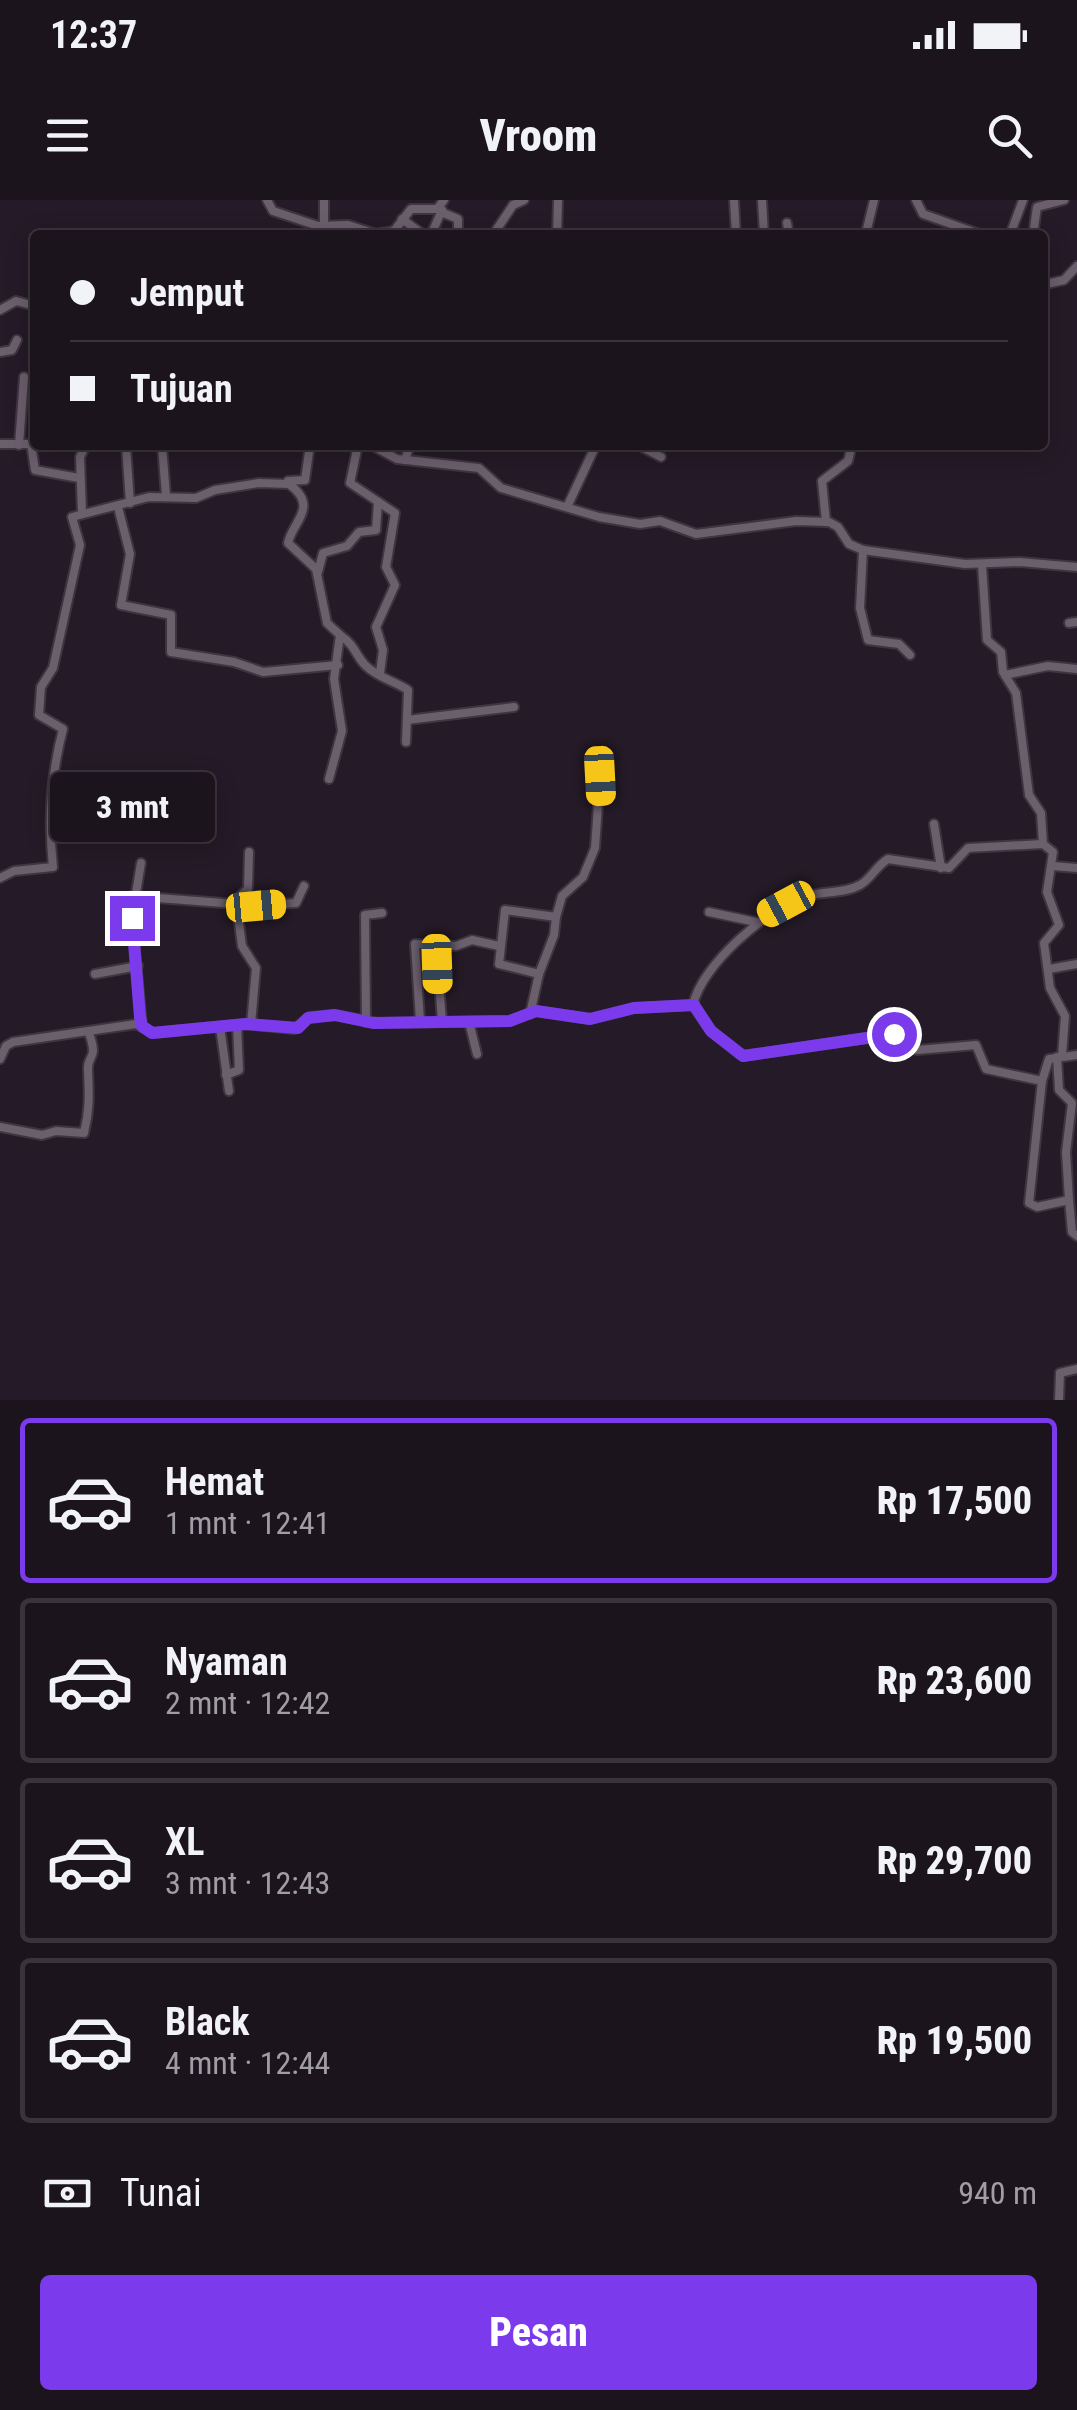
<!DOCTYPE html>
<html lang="id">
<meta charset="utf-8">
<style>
:root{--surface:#1c141d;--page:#29212a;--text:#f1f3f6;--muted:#a09ea4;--line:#3a333b;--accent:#7c3aed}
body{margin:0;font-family:"Roboto Condensed",sans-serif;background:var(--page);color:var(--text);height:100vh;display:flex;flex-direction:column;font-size:38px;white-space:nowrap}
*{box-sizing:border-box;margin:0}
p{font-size:32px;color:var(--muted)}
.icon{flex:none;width:55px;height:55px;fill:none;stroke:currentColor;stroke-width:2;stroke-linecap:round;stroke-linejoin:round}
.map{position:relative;height:1200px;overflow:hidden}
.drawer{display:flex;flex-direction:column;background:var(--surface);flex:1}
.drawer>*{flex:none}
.hud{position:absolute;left:30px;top:30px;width:1018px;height:220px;border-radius:10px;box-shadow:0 5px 25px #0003,0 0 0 2px var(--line);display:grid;align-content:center;height:220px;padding:0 40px;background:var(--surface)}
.end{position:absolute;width:45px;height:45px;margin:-22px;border:12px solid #7c3aed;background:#fff;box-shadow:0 0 0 5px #fff}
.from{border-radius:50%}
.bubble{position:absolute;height:70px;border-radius:10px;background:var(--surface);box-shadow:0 5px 25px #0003,0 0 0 2px var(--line);font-size:32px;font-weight:800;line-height:70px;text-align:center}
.car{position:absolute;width:30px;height:60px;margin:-30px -15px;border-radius:12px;box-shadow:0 0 8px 2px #0007;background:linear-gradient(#f5c518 24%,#345 0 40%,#f5c518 0 76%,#345 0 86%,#f5c518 0)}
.hud b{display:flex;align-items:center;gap:35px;height:95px;font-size:38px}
.hud b+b{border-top:2px solid var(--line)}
.hud i{width:25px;height:25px;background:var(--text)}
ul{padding:18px 0 0;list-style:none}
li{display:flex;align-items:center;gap:30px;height:165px;margin:0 20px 15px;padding:0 20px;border:5px solid var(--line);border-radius:10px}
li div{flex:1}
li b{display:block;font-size:38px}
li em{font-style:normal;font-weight:800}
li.selected{border-color:var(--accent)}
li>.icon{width:90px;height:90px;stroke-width:1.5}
.pay{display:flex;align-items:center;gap:25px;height:110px;padding:0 40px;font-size:38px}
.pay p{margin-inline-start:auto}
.button{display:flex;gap:20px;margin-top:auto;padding:20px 40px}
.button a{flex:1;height:115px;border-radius:10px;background:var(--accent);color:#fff;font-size:40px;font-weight:800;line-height:115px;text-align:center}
.status{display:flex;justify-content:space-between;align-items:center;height:70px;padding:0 50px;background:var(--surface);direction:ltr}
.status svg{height:28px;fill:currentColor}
header{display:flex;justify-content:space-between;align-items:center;height:130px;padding:0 40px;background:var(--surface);font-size:45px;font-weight:800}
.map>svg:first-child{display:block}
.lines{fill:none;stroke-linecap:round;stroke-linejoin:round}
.minor-casing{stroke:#3e353f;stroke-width:12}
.minor{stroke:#6b5e6d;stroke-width:8}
.route{stroke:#7c3aed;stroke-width:12}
</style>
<div class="status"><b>12:37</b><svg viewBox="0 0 49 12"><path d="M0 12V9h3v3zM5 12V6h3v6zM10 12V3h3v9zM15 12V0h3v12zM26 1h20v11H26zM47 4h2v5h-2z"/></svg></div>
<header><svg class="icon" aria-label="menu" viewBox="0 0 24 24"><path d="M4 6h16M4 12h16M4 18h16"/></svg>Vroom<svg class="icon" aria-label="search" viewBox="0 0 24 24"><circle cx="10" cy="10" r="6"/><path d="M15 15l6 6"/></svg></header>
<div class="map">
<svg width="1077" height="1200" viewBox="0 0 1077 1200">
<rect width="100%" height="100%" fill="#251a27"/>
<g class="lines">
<g class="minor-casing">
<g id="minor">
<polyline points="267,0 273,11 318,26 348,25 376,34 394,31 411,9 437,9 444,0"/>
<polyline points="734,0 736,35"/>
<polyline points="762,0 764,35"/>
<polyline points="916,0 923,14 982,35"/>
<polyline points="441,12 458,19 458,35"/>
<polyline points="402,19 424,35"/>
<polyline points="787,23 789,35"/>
<polyline points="324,26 324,0"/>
<polyline points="431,35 442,10"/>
<polyline points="493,35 513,5 524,0"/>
<polyline points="557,35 558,0"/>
<polyline points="872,35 867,29 874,0"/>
<polyline points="1010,35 1023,0"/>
<polyline points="1033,35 1037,7 1064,0"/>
<polyline points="1042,85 1064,80 1077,66"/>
<polyline points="0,110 16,101 35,106"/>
<polyline points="0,152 12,150 17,140"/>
<polyline points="0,244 31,244 35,270 79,278"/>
<polyline points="19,245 24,177"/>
<polyline points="126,245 130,303"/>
<polyline points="162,245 166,296"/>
<polyline points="358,245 350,283 395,313 386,367 395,385 376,427 383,450 380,473"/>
<polyline points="371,245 397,259 479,268 501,288 599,317 640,324 660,321 696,334 796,321 829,322 838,327 849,344 863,350 965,364 1020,362 1077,367"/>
<polyline points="638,245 661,257"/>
<polyline points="405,260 410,245"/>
<polyline points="288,281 305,280 310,245"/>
<polyline points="118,307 130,354 121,405 171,415 171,452 234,462 263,472 338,465"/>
<polyline points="567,307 596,245"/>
<polyline points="82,313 80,257 86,245"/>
<polyline points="826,322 822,281 848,261 852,245"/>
<polyline points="863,350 860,408 868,440 899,444 910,455"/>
<polyline points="982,365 987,440 1001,452 1003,472 1016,493 1029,595 1041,613 1043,644"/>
<polyline points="318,372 323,353 347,346 359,332 376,330 378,302"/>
<polyline points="1069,423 1077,422"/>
<polyline points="1005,475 1048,466 1077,469"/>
<polyline points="407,520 514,507"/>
<path d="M329 579 342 531 334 479 340 435C356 446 355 455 366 466 379 478 394 481 408 490L406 542"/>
<polyline points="934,624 941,668"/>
<polyline points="249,652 248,689 236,700 242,746 256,768 251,824"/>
<polyline points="141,663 132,718 142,826"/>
<polyline points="1052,666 1077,668"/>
<path d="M0 678 14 671 53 667C48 621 51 575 63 529L39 515 41 487 53 468 80 345 72 317 149 297 196 298 215 290 259 283 289 284C320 307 292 322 288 343L316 369 327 423 340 435"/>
<polyline points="132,696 236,704"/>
<polyline points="237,707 296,703 304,686"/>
<polyline points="709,712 756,722"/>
<polyline points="436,743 442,821"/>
<polyline points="1049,769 1077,764"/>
<polyline points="95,774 138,766"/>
<polyline points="539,774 554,735 556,717"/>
<polyline points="693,805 711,831 743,856 894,834 917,850 976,845 986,869 1042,881 1049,859 1077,855"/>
<polyline points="530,814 539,774 499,764 505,710 556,717 562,696 583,677 595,648 600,577"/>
<polyline points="420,821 415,744 456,746 472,740 499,746"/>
<polyline points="366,822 365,715 382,713"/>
<polyline points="469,822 477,854"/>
<polyline points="220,827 229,891"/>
<polyline points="1057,857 1059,890 1072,903 1066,952 1069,1000"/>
<path d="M0 859 6 846 13 842 136 824 153 833 245 824 294 829 310 817 335 815 377 823 510 821 536 811 590 819 634 808 693 805C702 764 768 708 807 696 823 691 844 694 860 685 871 679 876 666 888 659L949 668 968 648 1043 644 1053 652 1047 692 1059 725 1044 743 1050 788 1065 816 1062 856"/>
<polyline points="226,875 239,870 237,825"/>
<polyline points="1042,881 1029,1003 1037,1007 1069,1000 1072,1032 1077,1036"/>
<path d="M0 927 42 935 56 931 84 933C90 909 89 894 88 870 87 853 99 862 89 833"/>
<polyline points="1059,1200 1060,1173 1077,1169"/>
</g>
</g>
<use href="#minor" class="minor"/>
</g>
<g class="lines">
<polyline class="route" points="132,718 140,817 142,826 152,833 246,824 298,828 308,818 335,815 373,823 510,821 536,811 590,819 634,808 694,805 711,831 743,856 894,834"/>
</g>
</svg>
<i class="end from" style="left:894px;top:834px"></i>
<i class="end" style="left:132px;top:718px"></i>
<div class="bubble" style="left:50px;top:572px;width:165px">3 mnt</div>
<i class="car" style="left:600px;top:576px;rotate:177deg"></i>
<i class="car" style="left:786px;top:704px;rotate:242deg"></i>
<i class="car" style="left:256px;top:706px;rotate:85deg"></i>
<i class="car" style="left:437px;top:764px;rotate:178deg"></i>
<div class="hud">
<b><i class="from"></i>Jemput</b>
<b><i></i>Tujuan</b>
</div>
</div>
<section class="drawer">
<ul>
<li class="selected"><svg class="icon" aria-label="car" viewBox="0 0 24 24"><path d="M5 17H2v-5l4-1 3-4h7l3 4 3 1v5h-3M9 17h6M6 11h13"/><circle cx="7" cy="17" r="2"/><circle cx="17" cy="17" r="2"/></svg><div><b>Hemat</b><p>1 mnt · 12:41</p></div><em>Rp 17,500</em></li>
<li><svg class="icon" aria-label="car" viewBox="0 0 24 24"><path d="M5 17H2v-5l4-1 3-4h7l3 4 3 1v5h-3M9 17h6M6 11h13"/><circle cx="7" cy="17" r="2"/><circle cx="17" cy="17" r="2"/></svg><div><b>Nyaman</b><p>2 mnt · 12:42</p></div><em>Rp 23,600</em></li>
<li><svg class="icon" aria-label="car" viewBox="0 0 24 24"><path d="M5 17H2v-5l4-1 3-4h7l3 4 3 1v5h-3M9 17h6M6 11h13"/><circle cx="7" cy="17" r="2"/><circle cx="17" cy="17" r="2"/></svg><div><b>XL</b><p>3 mnt · 12:43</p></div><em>Rp 29,700</em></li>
<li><svg class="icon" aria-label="car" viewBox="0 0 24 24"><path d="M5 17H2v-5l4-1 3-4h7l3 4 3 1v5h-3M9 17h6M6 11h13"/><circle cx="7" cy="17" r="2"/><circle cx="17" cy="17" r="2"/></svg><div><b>Black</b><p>4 mnt · 12:44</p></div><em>Rp 19,500</em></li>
</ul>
<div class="pay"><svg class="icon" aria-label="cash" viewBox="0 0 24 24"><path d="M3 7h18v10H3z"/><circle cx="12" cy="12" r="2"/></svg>Tunai<p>940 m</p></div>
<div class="button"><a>Pesan</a></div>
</section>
